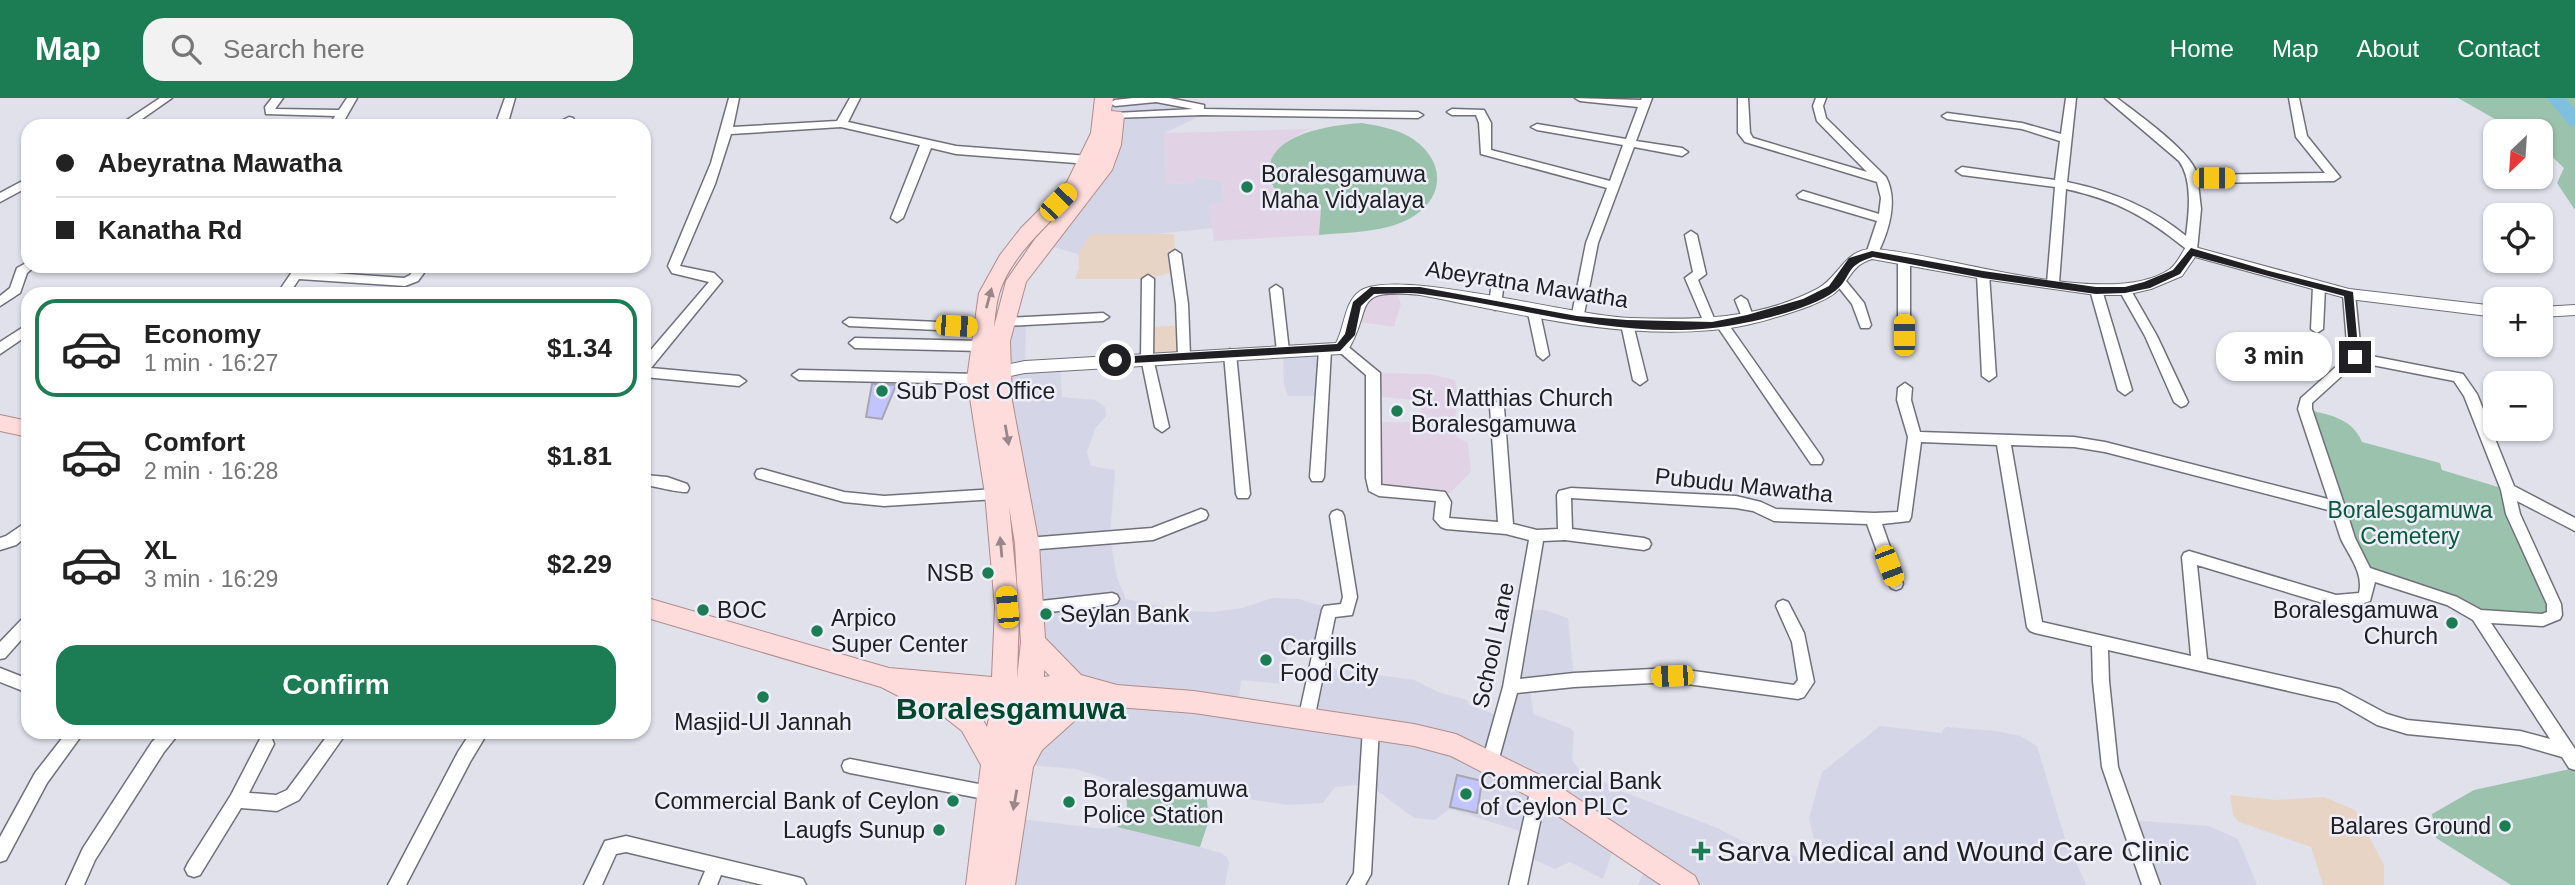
<!DOCTYPE html>
<meta charset="utf-8">
<style>
:root{--surface:#fff;--page:#f2f2f2;--text:#222;--muted:#767676;--line:#e0e0e0;--accent:#1c7d54}
body{margin:0;font-family:Helvetica,sans-serif;background:var(--page);color:var(--text);height:100vh;display:flex;flex-direction:column;font-size:26px;white-space:nowrap}
*{box-sizing:border-box;margin:0}
p{font-size:23px;color:var(--muted)}
.icon{flex:none;width:38px;height:38px;fill:none;stroke:currentColor;stroke-width:2;stroke-linecap:round;stroke-linejoin:round}
.map{position:relative;flex:1;overflow:hidden}
.sheet{position:absolute;left:21px;top:189px;width:630px;height:452px;display:flex;flex-direction:column;background:var(--surface);border-radius:21px;box-shadow:0 2px 5px #0004}
.sheet>*{flex:none}
.hud{position:absolute;left:21px;top:21px;width:630px;height:154px;border-radius:21px;box-shadow:0 2px 5px #0004;display:grid;align-content:center;height:154px;padding:0 35px;background:var(--surface)}
.needle{width:46px;rotate:205deg}
.tools{position:absolute;left:2483px;top:21px;display:grid;gap:14px}
.tools a{display:grid;place-items:center;width:70px;height:70px;border-radius:14px;background:var(--surface);box-shadow:0 2px 5px #0004;font-size:35px}
.end{position:absolute;width:32px;height:32px;margin:-16px;border:9px solid #202024;background:#fff;box-shadow:0 0 0 4px #fff}
.from{border-radius:50%}
.bubble{position:absolute;height:49px;border-radius:21px;background:var(--surface);box-shadow:0 2px 5px #0004;font-size:23px;font-weight:600;line-height:49px;text-align:center}
.car{position:absolute;width:21px;height:42px;margin:-21px -10px;border-radius:9px;box-shadow:0 0 5px 2px #0007;background:linear-gradient(#f5c518 24%,#345 0 40%,#f5c518 0 76%,#345 0 86%,#f5c518 0)}
.hud b{display:flex;align-items:center;gap:24px;height:66px;font-size:26px}
.hud b+b{border-top:2px solid var(--line)}
.hud i{width:18px;height:18px;background:var(--text)}
ul{padding:12px 0 0;list-style:none}
li{display:flex;align-items:center;gap:21px;height:98px;margin:0 14px 10px;padding:0 21px;border:4px solid transparent;border-radius:21px}
li div{flex:1}
li b{display:block;font-size:26px}
li em{font-style:normal;font-weight:600}
li.selected{border-color:var(--accent)}
li>.icon{width:63px;height:63px;stroke-width:1.5}
.button{display:flex;gap:14px;margin-top:auto;padding:14px 35px}
.button a{flex:1;height:80px;border-radius:21px;background:var(--accent);color:#fff;font-size:28px;font-weight:600;line-height:80px;text-align:center}
header{display:flex;align-items:center;gap:42px;box-sizing:border-box;height:98px;padding:0 35px;background:var(--accent);color:#fff}
header strong{font-size:33px}
nav{display:flex;gap:38px;margin-inline-start:auto;font-size:24px}
.search{width:490px;height:63px;background:var(--page);display:flex;align-items:center;gap:18px;box-sizing:border-box;padding:0 24px;border-radius:21px;color:var(--muted);font-size:26px}
.map>svg:first-child{display:block}
.built{fill:#d4d5e7}
.industrial{fill:#e8d4c5}
.education{fill:#e1d3e5}
.green{fill:#9bc2ac}
.lines{fill:none;stroke-linecap:round;stroke-linejoin:round}
.river{fill:#7fc0e1;fill-rule:evenodd}
.building{fill:#c2c4fe;stroke:#a5a6b0;stroke-width:2}
.minor-casing{stroke:#70707a;stroke-width:3}
.tertiary-casing{stroke:#70707a;stroke-width:2}
.primary-casing{stroke:#b08b8c;stroke-width:2}
.minor{fill:#fff;fill-rule:evenodd}
.tertiary{fill:#fff;fill-rule:evenodd}
.primary{fill:#fedcdc;fill-rule:evenodd}
.oneway{fill:#9a8789}
.route{fill:#202024}
.poi-dot{fill:#1c7d54;stroke:#eeeef9;stroke-width:2.5}
.labels{text-anchor:middle;stroke-width:5;stroke-linejoin:round;paint-order:stroke}
.poi-label{font-size:23px;fill:#202024;stroke:#eeeef9;text-anchor:start}
.street-label{font-size:23px;fill:#202024;stroke:#eeeef9}
.park-label{font-size:23px;fill:#08593a;stroke:#eeeef9}
.near-poi-label{font-size:28px;fill:#202024;stroke:#eeeef9;text-anchor:start}
.district-label{font-size:30px;font-weight:bold;fill:#00472c;stroke:#eeeef9}
</style>
<header>
<strong>Map</strong>
<div class="search"><svg class="icon" aria-label="search" viewBox="0 0 24 24"><circle cx="10" cy="10" r="6"/><path d="M15 15l6 6"/></svg>Search here</div>
<nav><a>Home</a><a>Map</a><a>About</a><a>Contact</a></nav>
</header>
<div class="map">
<svg width="2575" height="787" viewBox="0 0 2575 787">
<rect width="100%" height="100%" fill="#e1e1ec"/>
<g class="built">
<polygon points="1108,0 1163,0 1202,9 1202,17 1165,35 1166,86 1194,85 1196,79 1222,83 1223,105 1210,107 1213,130 1146,137 1094,136 1089,138 1078,156 1042,146 1084,99"/>
<polygon points="1026,223 1025,269 1060,267 1062,299 1095,302 1105,309 1106,318 1096,329 1087,354 1091,368 1115,372 1110,439 1117,480 1126,501 1183,513 1212,514 1243,510 1272,500 1299,501 1331,511 1320,552 1289,547 1282,586 1241,582 1238,610 1306,621 1316,570 1329,570 1414,582 1438,594 1467,602 1469,607 1502,619 1525,512 1544,512 1568,520 1574,582 1530,587 1533,616 1570,630 1574,634 1572,662 1578,670 1621,693 1715,729 1742,743 1820,765 1809,720 1822,674 1880,628 1941,635 1946,629 1996,633 2020,638 2037,648 2065,741 2086,786 2088,787 1638,787 1648,764 1616,743 1603,781 1570,764 1555,771 1524,757 1529,736 1450,711 1435,722 1414,720 1379,694 1356,687 1335,689 1323,705 1287,707 1179,690 1125,694 1104,680 1076,671 1029,667 1087,589 1033,544 1004,224"/>
<polygon points="1325,252 1321,298 1288,298 1284,286 1283,253"/>
<polygon points="1012,720 1104,731 1117,729 1158,737 1221,755 1227,759 1229,765 1225,787 1001,787"/>
<polygon points="2128,722 2209,728 2238,741 2257,787 2151,787"/>
</g>
<g class="industrial">
<polygon points="1094,136 1174,136 1176,173 1148,181 1075,181 1079,170 1078,156 1089,138"/>
<polygon points="1183,227 1184,258 1147,260 1149,229"/>
<polygon points="2230,697 2276,702 2324,699 2355,712 2384,767 2384,787 2323,787 2311,749 2239,724 2233,717"/>
</g>
<g class="education">
<polygon points="1309,31 1289,42 1274,57 1269,75 1322,110 1319,137 1214,143 1210,106 1223,105 1222,83 1197,79 1194,85 1166,86 1165,35"/>
<polygon points="1395,191 1401,206 1394,229 1353,223 1356,206"/>
<polygon points="1373,275 1429,276 1455,282 1459,303 1452,331 1458,340 1468,345 1471,374 1450,395 1440,398 1379,393 1373,324 1416,324 1420,320 1421,311 1413,302 1373,298"/>
</g>
<g class="green">
<polygon points="2458,0 2575,0 2575,112 2557,85 2564,70 2541,48 2541,33 2516,33"/>
<path d="M1362 25C1379 28 1398 31 1413 41 1444 62 1446 97 1414 118 1388 135 1349 134 1319 137L1321 110 1288 111C1234 47 1310 28 1362 25Z"/>
<path d="M2305 311C2328 317 2352 319 2362 344L2440 365 2442 372 2508 392 2555 517 2478 518 2365 474Z"/>
<polygon points="2575,670 2575,787 2511,787 2436,740 2432,716 2474,692"/>
<path d="M1179 690 1206 694 1209 722 1200 749 1117 729C1129 720 1128 707 1125 694Z"/>
</g>
<g class="lines">
<polygon class="river" points="2547,0 2565,0 2575,12 2575,28 2569,27"/>
</g>
<g class="building">
<polygon points="872,286 896,287 882,321 866,319"/>
<polygon points="1457,677 1482,683 1477,715 1450,709"/>
</g>
<g class="lines">
<g class="minor-casing">
<g id="minor">
<polygon points="160,0 172,0 132,28 118,28"/>
<polygon points="272,0 283,0 275,11 339,12 347,0 357,0 341,28 329,28 335,18 266,16 265,9"/>
<polygon points="505,0 515,0 507,28 495,28"/>
<polygon points="729,0 739,0 733,29 837,23 850,0 860,0 848,24 956,48 1089,58 1095,62 1089,66 956,56 931,50 903,120 897,124 891,120 920,47 841,29 731,36 715,86 680,168 714,175 722,183 651,270 739,278 746,283 739,288 644,279 644,260 709,184 672,175 668,168 711,65"/>
<polygon points="1133,0 1169,0 1204,7 1204,11 1418,14 1423,17 1418,20 1202,17 1111,20 1110,18 1115,15 1193,11 1156,4 1115,8 1110,5 1115,2"/>
<polygon points="1575,0 1641,2 1642,0 1652,0 1636,43 1682,50 1688,54 1682,58 1634,49 1598,145 1583,221 1577,225 1571,221 1586,145 1607,90 1481,56 1479,25 1476,17 1452,17 1447,14 1452,11 1484,12 1491,25 1491,52 1610,83 1623,47 1537,32 1531,29 1537,26 1626,41 1638,9 1580,3"/>
<path d="M1738 0H1748L1750 35 1753 40 1867 74 1817 23 1813 8 1816 0H1826L1823 8 1826 20 1886 79C1899 104 1888 135 1876 159H1868L1866 156 1877 123 1799 100 1797 97 1803 93 1879 116 1881 100 1877 84 1745 44 1738 35Z"/>
<path d="M2066 0H2076L2067 84C2111 93 2151 109 2186 138 2189 115 2193 82 2179 63L2105 0H2117C2136 15 2194 55 2197 77L2325 75 2296 39 2289 0H2299L2307 38 2340 79 2334 83 2198 85 2201 111 2197 152 2191 156 2187 155 2185 150C2145 118 2116 102 2066 91L2059 185 2053 189 2049 188 2047 185 2055 89 1962 77 1956 73 1962 69 2055 82 2060 43 2022 31 1947 21 1942 18 1947 15 2022 25 2061 36Z"/>
<polygon points="569,19 573,20 578,28 566,28 563,22"/>
<polygon points="433,23 437,24 437,28 408,28 414,25"/>
<polygon points="28,80 28,89 0,104 0,95"/>
<polygon points="1691,133 1697,137 1706,176 1698,182 1716,225 1722,222 1726,223 1821,358 1823,362 1821,366 1811,366 1717,228 1711,231 1705,227 1685,180 1693,174 1685,137"/>
<polygon points="1175,152 1181,156 1188,206 1190,258 1184,263 1178,258 1176,206 1169,156"/>
<polygon points="1904,156 1910,160 1910,237 1904,242 1898,237 1898,160"/>
<polygon points="28,164 28,168 35,168 27,175 20,195 0,208 0,198 10,190 17,170"/>
<polygon points="296,168 308,168 305,173 404,180 410,177 416,168 429,168 418,183 405,188 299,181 289,196 277,196"/>
<polygon points="1983,172 1989,176 1996,278 1989,283 1982,278 1977,176"/>
<polygon points="1148,177 1154,181 1153,260 1169,329 1162,334 1155,329 1141,260 1142,181"/>
<polygon points="1838,177 1842,178 1864,205 1871,227 1869,230 1861,230 1852,206 1832,181"/>
<polygon points="1498,178 1504,182 1501,208 1495,212 1489,208 1492,182"/>
<polygon points="2319,185 2325,189 2323,231 2317,235 2311,231 2313,189"/>
<polygon points="1276,187 1282,191 1289,253 1283,258 1277,253 1270,191"/>
<polygon points="2096,188 2102,192 2132,292 2125,297 2118,292 2090,192"/>
<polygon points="2125,188 2129,189 2157,238 2188,304 2186,307 2181,309 2174,304 2145,238 2119,192"/>
<path d="M2349 192 2355 196 2361 256 2463 276 2477 296 2514 388 2575 420V433L2517 403 2520 416 2561 506 2562 517 2560 521 2543 528 2491 525 2575 651V672L2569 670 2562 659 2520 647 2407 636 2377 627 2337 604 2108 552 2109 583 2118 669 2160 787H2142L2102 669 2093 583 2092 548 2035 535 2030 533 2027 529 1997 347 1921 344 1911 419 1909 423 1882 426 1903 486 1901 490 1896 492 1891 490 1889 486 1867 426 1774 423 1753 413 1736 410 1571 400 1572 431 1644 440 1649 442 1651 446 1649 450 1644 452 1565 442 1543 443 1520 581 1574 575 1672 570 1794 587 1798 582 1792 544 1776 508 1778 504 1783 502 1788 504 1804 535 1814 584 1804 599 1798 601 1672 584 1574 589 1517 595 1498 664 1496 669 1490 671 1484 669 1482 664 1503 589 1529 442 1506 436 1446 431 1441 429 1434 421 1436 403 1379 398 1369 393 1366 380V277L1335 250 1341 245 1346 247 1380 275 1381 387 1445 394 1451 404 1449 420 1498 424 1490 309 1497 304 1504 309 1513 426 1537 432 1558 431 1557 397 1559 393 1571 390 1736 398 1761 404 1776 411 1874 415 1898 414 1908 339 1897 302 1898 290 1905 285 1912 290 1911 302 1920 334 2074 339 2105 344 2328 401 2298 311 2301 300 2348 258 2343 196ZM2357 264 2454 283 2464 298 2501 392 2506 416 2547 506V514L2542 516 2481 512 2457 499 2370 470 2355 440 2346 412 2347 410 2344 406 2312 311V305ZM2011 347 2074 349 2105 354 2332 413C2335 423 2338 432 2341 441 2349 458 2364 475 2359 495L2336 497 2189 453 2184 455 2182 459 2191 558 2042 524ZM2197 467 2336 509H2352L2370 503 2375 484 2447 507 2473 522 2550 641 2520 633 2407 622 2387 616 2340 591 2207 561Z"/>
<polygon points="1741,198 1747,202 1754,221 1752,224 1744,224 1735,202"/>
<polygon points="1534,211 1540,215 1549,257 1543,262 1537,257 1528,215"/>
<polygon points="1103,215 1109,219 1103,223 1004,228 998,224 1004,220"/>
<polygon points="849,220 983,226 989,230 983,234 849,228 843,224"/>
<polygon points="1627,222 1633,226 1647,282 1640,287 1633,282 1621,226"/>
<polygon points="28,226 28,237 0,256 0,244"/>
<polygon points="855,240 981,243 987,248 981,253 855,250 849,245"/>
<polygon points="1325,247 1331,252 1324,379 1322,383 1312,383 1310,379 1319,252"/>
<polygon points="1230,251 1236,256 1250,396 1248,400 1238,400 1236,396 1224,256"/>
<polygon points="799,272 978,276 985,281 978,286 799,282 792,277"/>
<polygon points="762,371 844,394 884,398 996,391 1001,392 1003,396 1001,400 996,401 884,408 844,404 757,380 755,376 757,372"/>
<path d="M644 377 667 379 687 386 689 390 687 394C679 395 655 388 644 387Z"/>
<polygon points="1201,411 1206,413 1208,417 1206,421 1153,442 1027,452 1022,450 1020,446 1022,442 1027,440 1152,430"/>
<polygon points="1337,412 1342,414 1344,418 1357,499 1352,517 1335,519 1314,622 1312,627 1306,629 1300,627 1298,622 1322,512 1324,508 1341,506 1343,499 1330,418 1332,414"/>
<polygon points="28,423 28,437 16,447 0,452 0,440 6,438"/>
<polygon points="1112,495 1117,497 1119,501 1117,505 1112,507 1032,516 1027,514 1025,510 1027,506 1032,504"/>
<polygon points="28,518 28,534 5,560 0,561 0,544 23,520"/>
<polygon points="0,570 28,581 28,595 0,584"/>
<polygon points="1371,623 1377,625 1379,630 1371,776 1365,787 1347,787 1354,775 1363,630 1365,625"/>
<polygon points="67,634 84,634 47,685 6,762 0,764 0,739 35,675"/>
<polygon points="162,634 180,634 164,654 95,762 84,787 66,787 83,750 152,644"/>
<polygon points="330,634 347,634 299,702 277,713 241,710 200,777 194,779 188,777 185,771 188,765 231,697 260,641 266,639 272,641 274,646 249,695 276,697 287,692"/>
<polygon points="471,634 488,634 470,664 406,787 388,787 458,654"/>
<polygon points="850,661 989,688 995,690 997,695 995,700 989,702 850,675 844,673 842,668 844,663"/>
<polygon points="1539,683 1545,685 1547,690 1527,787 1509,787 1531,690 1533,685"/>
<polygon points="626,738 797,779 803,781 806,787 763,787 721,777 717,787 699,787 705,773 626,754 616,756 602,787 584,787 605,743"/>
</g>
</g>
<g class="tertiary-casing">
<g id="tertiary">
<path d="M2191 148 2349 191 2496 208V219L2349 201 2195 159 2182 178 2151 191 2125 197H2096L1983 181 1872 161C1851 168 1853 178 1838 192 1832 199 1819 204 1810 208 1779 219 1745 230 1712 232 1614 241 1515 215 1420 197 1348 190 1375 209 1347 254L1341 256 1025 275 990 282 982 276 990 270 1025 263 1336 245C1345 229 1344 204 1360 193 1396 169 1575 219 1631 220 1696 222 1757 222 1817 191 1839 180 1845 149 1875 151 1946 156 2111 213 2170 171 2177 166 2181 156 2186 149Z"/>
<polygon points="2575,207 2575,217 2541,219 2541,209"/>
</g>
</g>
<g class="primary-casing">
<g id="primary">
<path d="M1095 0H1113L1111 13 1121 14 1124 18 1121 47 1112 72 1026 184 1010 243 1012 303 1039 446 1045 540 1081 577 1117 587 1194 593 1414 626 1456 636 1548 681 1695 778 1699 787H1661L1530 699 1451 658 1414 648 1194 615 1117 609 1080 618 1042 652 1033 669 1015 787H966L981 667 962 633 938 614 920 609 881 589 644 519V499L889 570 992 579 995 509 985 396 967 281 979 195 1000 157 1021 130 1067 84 1091 35ZM1064 110 1035 141 1006 183 994 229C995 218 996 206 999 196 1009 162 1040 134 1064 110ZM1009 408 1015 446 1018 501ZM1019 514 1021 544 1017 580ZM1044 572 1050 578 1044 579ZM982 620H989L987 629Z"/>
<polygon points="0,317 28,323 28,339 0,333"/>
</g>
</g>
<use href="#minor" class="minor"/>
<use href="#tertiary" class="tertiary"/>
<use href="#primary" class="primary"/>
</g>
<defs><path id="oneway-solid" d="M-6-.8H1V-3.2L6.5 0L1 3.2V.8H-6Z" transform="scale(1.75)"/></defs>
<g class="oneway">
<use href="#oneway-solid" transform="translate(989 200) rotate(-75)"/>
<use href="#oneway-solid" transform="translate(1007 337) rotate(80)"/>
<use href="#oneway-solid" transform="translate(1001 449) rotate(-95)"/>
<use href="#oneway-solid" transform="translate(1015 702) rotate(100)"/>
</g>
<path class="route" d="M2191 150 2269 173 2353 194 2359 261H2352L2350 259 2344 198 2193 158 2180 176 2150 190 2125 195 2096 196 1983 180 1873 159C1843 168 1853 179 1835 193 1814 209 1769 220 1744 225 1635 248 1529 209 1422 196 1406 194 1390 196 1374 196L1361 208 1355 237 1340 253 1115 266 1110 262 1115 259 1337 246 1345 236 1353 204 1371 189H1420L1577 218 1627 222 1712 224 1747 217 1803 201 1829 188 1849 160 1872 153 1983 173 2096 189H2125L2144 184 2173 172Z"/>
<g class="poi-dot">
<circle cx="1247" cy="89" r="7"/>
<circle cx="882" cy="293" r="7"/>
<circle cx="1397" cy="313" r="7"/>
<circle cx="988" cy="475" r="7"/>
<circle cx="703" cy="512" r="7"/>
<circle cx="1046" cy="516" r="7"/>
<circle cx="2452" cy="525" r="7"/>
<circle cx="817" cy="533" r="7"/>
<circle cx="1266" cy="562" r="7"/>
<circle cx="763" cy="599" r="7"/>
<circle cx="1466" cy="696" r="7"/>
<circle cx="953" cy="703" r="7"/>
<circle cx="1069" cy="704" r="7"/>
<circle cx="2505" cy="728" r="7"/>
<circle cx="939" cy="732" r="7"/>
<path d="M1697.5 742.5h7v7h7v7h-7v7h-7v-7h-7v-7h7z"/>
</g>
<g class="labels">
<g class="poi-label">
<text x="1261" y="84">Boralesgamuwa<tspan x="1261" dy="26">Maha Vidyalaya</tspan></text>
<text x="896" y="301">Sub Post Office</text>
<text x="1411" y="308">St. Matthias Church<tspan x="1411" dy="26">Boralesgamuwa</tspan></text>
<text x="974" y="483" text-anchor="end">NSB</text>
<text x="717" y="520">BOC</text>
<text x="2438" y="520" text-anchor="end">Boralesgamuwa<tspan x="2438" dy="26">Church</tspan></text>
<text x="1060" y="524">Seylan Bank</text>
<text x="831" y="528">Arpico<tspan x="831" dy="26">Super Center</tspan></text>
<text x="1280" y="557">Cargills<tspan x="1280" dy="26">Food City</tspan></text>
<text x="763" y="632" text-anchor="middle">Masjid-Ul Jannah</text>
<text x="1480" y="691">Commercial Bank<tspan x="1480" dy="26">of Ceylon PLC</tspan></text>
<text x="1083" y="699">Boralesgamuwa<tspan x="1083" dy="26">Police Station</tspan></text>
<text x="939" y="711" text-anchor="end">Commercial Bank of Ceylon</text>
<text x="2491" y="736" text-anchor="end">Balares Ground</text>
<text x="925" y="740" text-anchor="end">Laugfs Sunup</text>
</g>
<g class="street-label">
<text transform="translate(1527 186) rotate(9)" y="8">Abeyratna Mawatha</text>
<text transform="translate(1744 387) rotate(6)" y="8">Pubudu Mawatha</text>
<text transform="translate(1493 547) rotate(-78)" y="8">School Lane</text>
</g>
<g class="park-label">
<text x="2410" y="420">Boralesgamuwa<tspan x="2410" dy="26">Cemetery</tspan></text>
</g>
<g class="near-poi-label">
<text x="1717" y="763">Sarva Medical and Wound Care Clinic</text>
</g>
<g class="district-label">
<text x="1011" y="621">Boralesgamuwa</text>
</g>
</g>
</svg>
<div class="tools">
<a><svg class="needle" viewBox="-14 -14 28 28"><path d="M0-13l5 13h-10z" fill="#e53935"/><path d="M0 13l5-13h-10z" fill="#767676"/></svg></a>
<a><svg class="icon" aria-label="locate" viewBox="0 0 24 24"><circle cx="12" cy="12" r="6"/><path d="M12 2v4M12 18v4M2 12h4M18 12h4"/></svg></a>
<a>+</a>
<a>−</a>
</div>
<i class="end from" style="left:1115px;top:262px"></i>
<i class="end" style="left:2355px;top:259px"></i>
<div class="bubble" style="left:2216px;top:234px;width:116px">3 min</div>
<i class="car" style="left:2214px;top:80px;rotate:90deg"></i>
<i class="car" style="left:1058px;top:104px;rotate:44deg"></i>
<i class="car" style="left:956px;top:228px;rotate:93deg"></i>
<i class="car" style="left:1904px;top:237px;rotate:0deg"></i>
<i class="car" style="left:1889px;top:468px;rotate:159deg"></i>
<i class="car" style="left:1007px;top:509px;rotate:355deg"></i>
<i class="car" style="left:1672px;top:578px;rotate:268deg"></i>
<div class="hud">
<b><i class="from"></i>Abeyratna Mawatha</b>
<b><i></i>Kanatha Rd</b>
</div>
<section class="sheet">
<ul>
<li class="selected"><svg class="icon" aria-label="car" viewBox="0 0 24 24"><path d="M5 17H2v-5l4-1 3-4h7l3 4 3 1v5h-3M9 17h6M6 11h13"/><circle cx="7" cy="17" r="2"/><circle cx="17" cy="17" r="2"/></svg><div><b>Economy</b><p>1 min · 16:27</p></div><em>$1.34</em></li>
<li><svg class="icon" aria-label="car" viewBox="0 0 24 24"><path d="M5 17H2v-5l4-1 3-4h7l3 4 3 1v5h-3M9 17h6M6 11h13"/><circle cx="7" cy="17" r="2"/><circle cx="17" cy="17" r="2"/></svg><div><b>Comfort</b><p>2 min · 16:28</p></div><em>$1.81</em></li>
<li><svg class="icon" aria-label="car" viewBox="0 0 24 24"><path d="M5 17H2v-5l4-1 3-4h7l3 4 3 1v5h-3M9 17h6M6 11h13"/><circle cx="7" cy="17" r="2"/><circle cx="17" cy="17" r="2"/></svg><div><b>XL</b><p>3 min · 16:29</p></div><em>$2.29</em></li>
</ul>
<div class="button"><a>Confirm</a></div>
</section>
</div>
